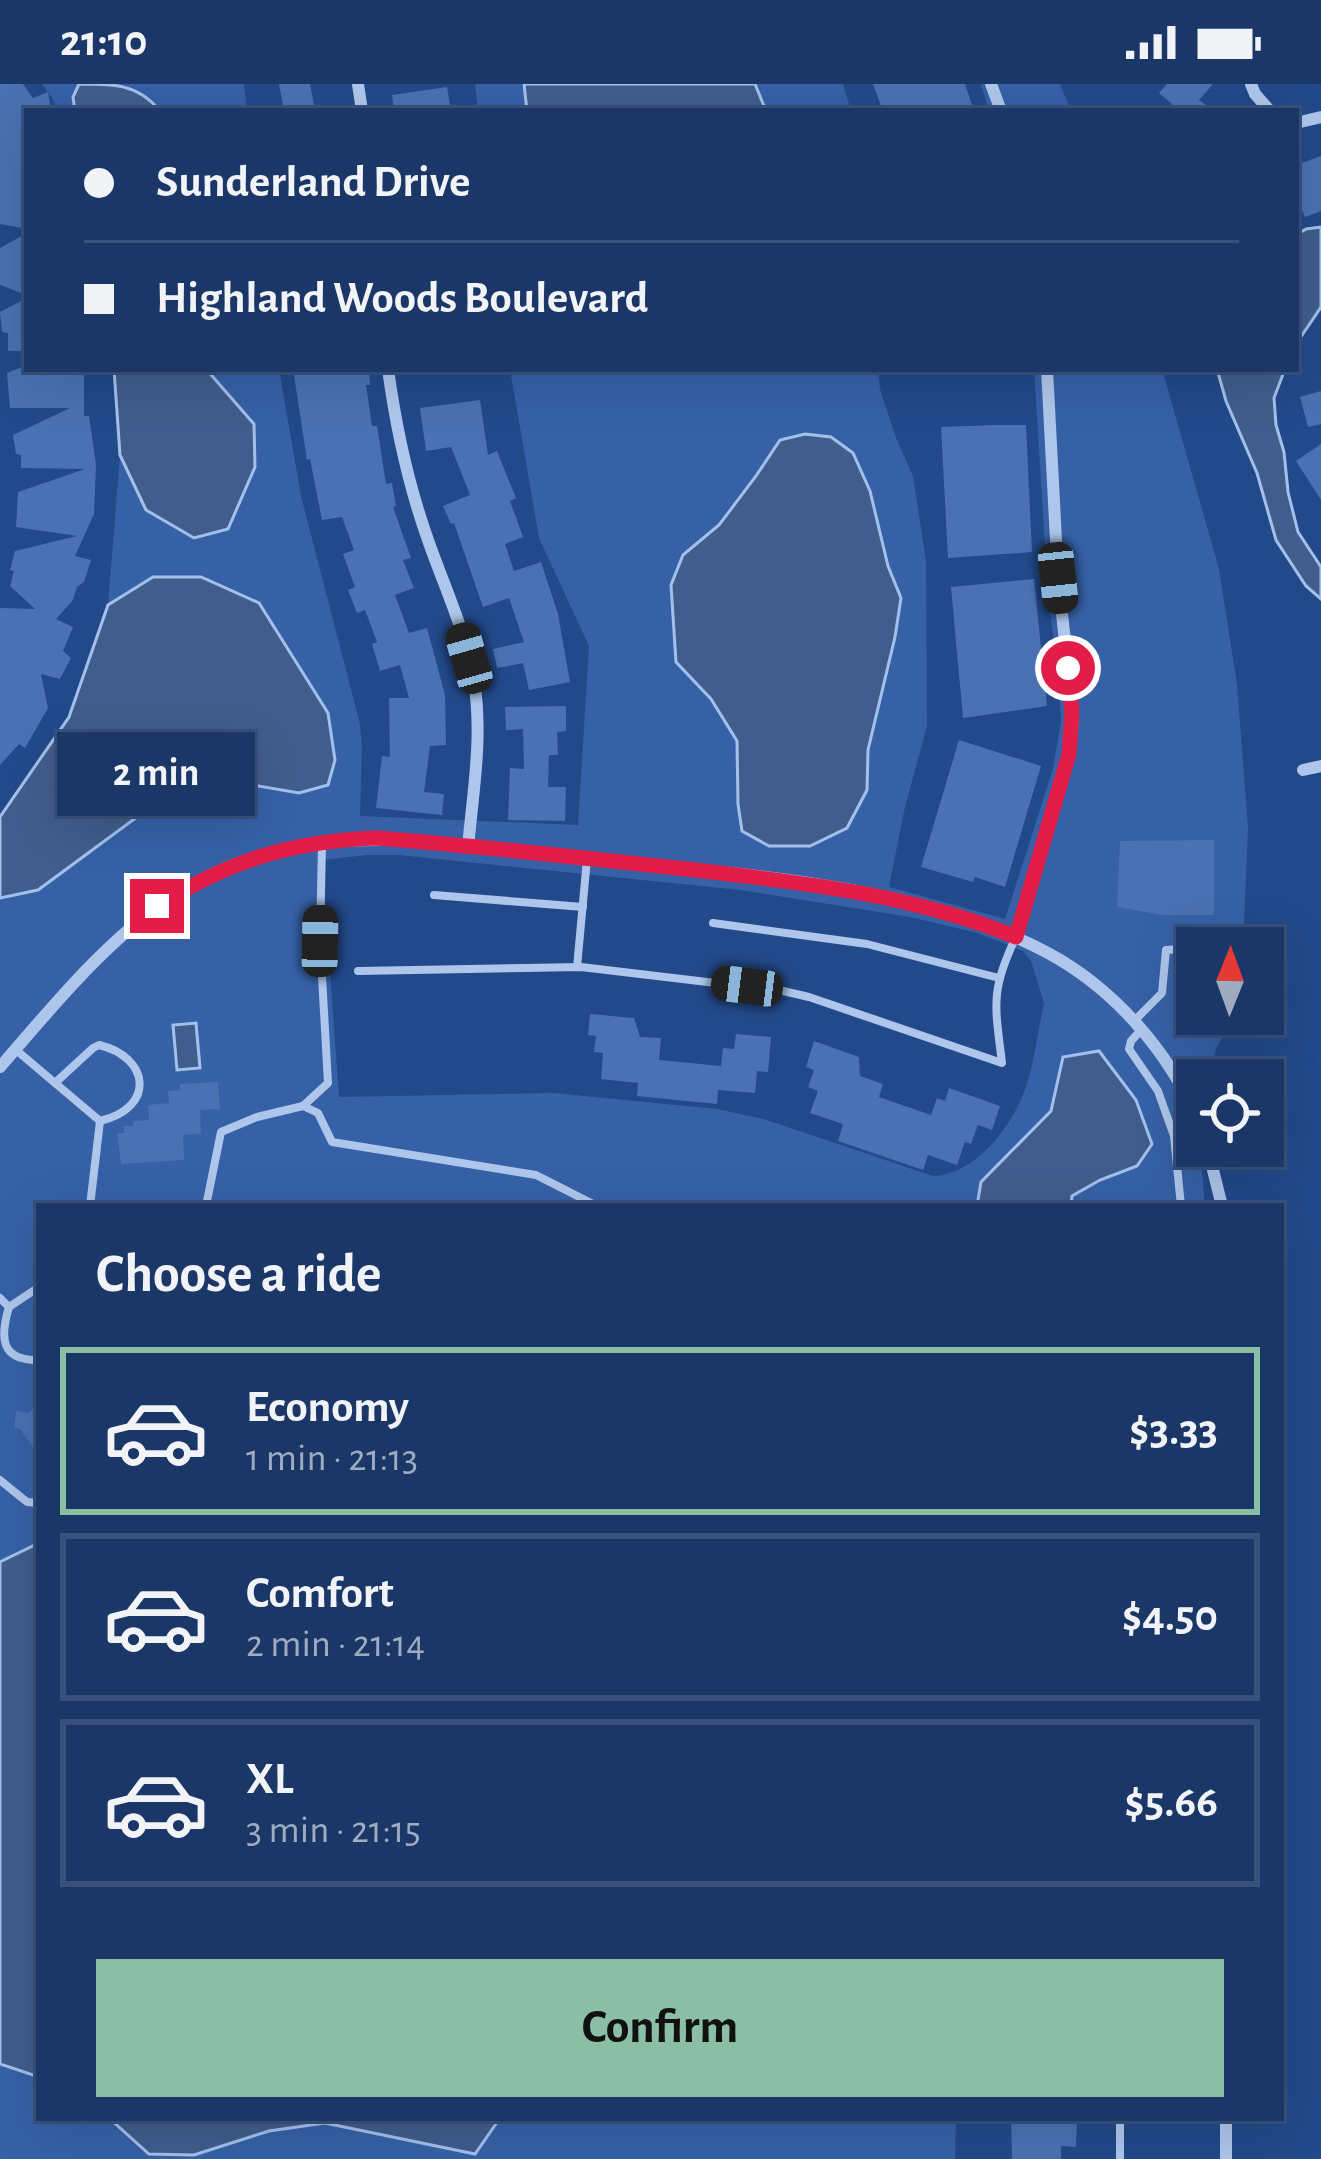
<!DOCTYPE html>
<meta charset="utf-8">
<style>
:root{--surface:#1a3768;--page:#274271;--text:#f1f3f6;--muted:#9facc0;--line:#38517c;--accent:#8abfa5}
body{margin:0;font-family:"Alegreya Sans",sans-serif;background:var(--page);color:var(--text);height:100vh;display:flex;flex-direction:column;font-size:45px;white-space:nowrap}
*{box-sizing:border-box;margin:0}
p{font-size:39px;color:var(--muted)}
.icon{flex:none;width:66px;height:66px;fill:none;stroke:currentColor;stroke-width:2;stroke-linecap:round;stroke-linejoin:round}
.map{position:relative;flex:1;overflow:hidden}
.sheet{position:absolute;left:36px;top:1119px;width:1248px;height:918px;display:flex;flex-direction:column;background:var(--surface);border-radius:0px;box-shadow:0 12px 48px #0002,0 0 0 3px var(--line)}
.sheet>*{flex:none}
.guide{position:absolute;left:24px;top:24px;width:1275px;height:264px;border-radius:0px;box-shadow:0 12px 48px #0002,0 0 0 3px var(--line);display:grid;align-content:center;height:264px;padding:0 60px;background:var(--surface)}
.needle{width:78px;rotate:1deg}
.fabs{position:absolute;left:1176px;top:843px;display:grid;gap:24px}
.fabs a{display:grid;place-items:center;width:108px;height:108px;border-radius:0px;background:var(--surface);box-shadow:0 12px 48px #0002,0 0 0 3px var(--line);font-size:60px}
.end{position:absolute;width:54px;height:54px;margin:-27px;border:15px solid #e11d48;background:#fff;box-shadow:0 0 0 6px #fff}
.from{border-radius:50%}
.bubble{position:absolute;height:84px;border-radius:0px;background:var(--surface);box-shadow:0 12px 48px #0002,0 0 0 3px var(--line);font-size:39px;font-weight:700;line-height:84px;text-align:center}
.car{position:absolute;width:36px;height:72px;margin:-36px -18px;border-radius:15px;box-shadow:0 0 9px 3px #0007;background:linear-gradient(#222 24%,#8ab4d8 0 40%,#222 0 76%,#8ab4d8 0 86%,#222 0)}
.guide b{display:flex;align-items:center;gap:42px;height:114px;font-size:45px}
.guide b+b{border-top:3px solid var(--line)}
.guide i{width:30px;height:30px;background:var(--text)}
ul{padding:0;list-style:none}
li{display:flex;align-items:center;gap:36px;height:168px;margin:0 24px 18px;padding:0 36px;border:6px solid var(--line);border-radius:0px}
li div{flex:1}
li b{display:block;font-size:45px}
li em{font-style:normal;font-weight:700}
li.current{border-color:var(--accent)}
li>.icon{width:108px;height:108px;stroke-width:1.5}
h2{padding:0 60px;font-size:54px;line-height:144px}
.primary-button{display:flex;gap:24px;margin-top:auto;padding:24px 60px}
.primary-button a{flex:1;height:138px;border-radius:0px;background:var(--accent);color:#111;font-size:48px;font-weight:700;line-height:138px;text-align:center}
.status{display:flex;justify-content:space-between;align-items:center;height:84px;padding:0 60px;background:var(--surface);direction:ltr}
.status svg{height:33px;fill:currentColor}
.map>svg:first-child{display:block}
.green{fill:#3661a7;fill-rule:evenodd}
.water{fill:#415d8d;stroke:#a2c0ec;stroke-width:3}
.building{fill:#4a71b2}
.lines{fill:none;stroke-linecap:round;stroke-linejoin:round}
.service{stroke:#aec6eb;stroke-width:8}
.minor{stroke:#aec6eb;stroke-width:12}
.route{stroke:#e11d48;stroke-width:15}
</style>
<div class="status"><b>21:10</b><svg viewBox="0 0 49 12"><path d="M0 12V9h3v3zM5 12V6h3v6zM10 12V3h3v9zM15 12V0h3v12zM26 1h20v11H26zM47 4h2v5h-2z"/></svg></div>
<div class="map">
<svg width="1321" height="2075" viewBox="0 0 1321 2075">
<rect width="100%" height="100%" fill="#22498a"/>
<g class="green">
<polygon points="42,0 244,0 247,27 56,27 54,17"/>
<polygon points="475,0 843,0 851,27 478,27"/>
<polygon points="981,0 1060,0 1071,27 989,27"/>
<path d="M114 285H279L301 412 360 640 362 664 360 732 578 741 589 562 539 454 510 285H878L880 305 896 354 913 392 926 477 927 642 905 723 889 803 1005 835 1053 685 1061 637 1059 599 1048 511 1034 285H1162L1219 485 1237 600 1248 743 1243 864H1197V930H1234L1216 965 1208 996H1197V1062H1200L1205 1122H39V2034H956L955 2075H0V733L69 633 108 521 120 371ZM367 771H399L740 806 910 833 978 849 1023 867 1031 877 1044 919C1037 949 1034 985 1022 1013 1007 1048 974 1090 933 1092L764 1035 717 1025 554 1009 339 1013 322 776Z"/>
</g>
<g class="water">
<path d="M79 0C115 0 138 0 160 27H75L73 13Z"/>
<polygon points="524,0 755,0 766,27 527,27"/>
<polygon points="1321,143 1321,223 1296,260 1296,151 1306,145"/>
<polygon points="114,285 206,285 254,340 255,383 228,445 194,454 146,426 120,371"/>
<polygon points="1217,285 1285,285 1274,314 1276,341 1284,368 1288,408 1298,448 1321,483 1321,515 1306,502 1276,456 1257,389 1226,317"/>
<polygon points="805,350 831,353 853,369 870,407 888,482 901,514 895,553 868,666 867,706 847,744 810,762 769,762 742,747 738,720 737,657 711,615 676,578 671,501 683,471 719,441 756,392 780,356"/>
<polygon points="153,493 201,493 259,519 328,629 335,676 328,701 299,709 223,696 141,730 38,806 0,814 0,733 69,633 108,521"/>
<polygon points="196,939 200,984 177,986 173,941"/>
<polygon points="1099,967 1136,1016 1152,1060 1137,1082 1100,1096 1072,1112 1071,1122 977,1122 981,1098 1051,1027 1063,973"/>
<polygon points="39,1459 39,1993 0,1980 0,1478"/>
<polygon points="109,2034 500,2034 475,2070 325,2039 269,2047 194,2071 149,2070"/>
</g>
<g class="building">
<polygon points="0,0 23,0 33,14 48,8 51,27 27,27 27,145 0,140"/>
<polygon points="279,0 310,0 315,27 284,27"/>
<polygon points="873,0 965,0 974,27 883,27"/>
<polygon points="1167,0 1213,0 1199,16 1214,27 1180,27 1159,9"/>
<polygon points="447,3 451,27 394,27 392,11"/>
<polygon points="1321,72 1321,127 1305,133 1296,111 1296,81"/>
<polygon points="27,149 27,211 0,201 0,164"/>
<polygon points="27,214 27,267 8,267 8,249 2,248 0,228"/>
<polygon points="27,281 27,285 84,285 84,332 89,332 96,381 94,430 75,472 91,476 84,498 77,503 73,516 56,535 73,543 63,567 71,574 60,595 41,590 48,624 25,664 19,660 0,681 0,524 35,525 10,502 14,487 10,486 15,467 77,452 16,443 18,408 85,385 21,384 21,371 16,370 13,351 70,324 10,324 7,289"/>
<polygon points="293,285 369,285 370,301 366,301 372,342 377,342 386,400 392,399 396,422 393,423 411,474 403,476 414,504 395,511 409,549 427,544 445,611 446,661 430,662 424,708 444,710 442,731 376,724 382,672 390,673 389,614 409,614 400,581 380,587 372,560 377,558 365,526 357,529 348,506 355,503 343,470 354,466 342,433 322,436 310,375 307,376"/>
<polygon points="1321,307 1321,340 1308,343 1300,313"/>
<polygon points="480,316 488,371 497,367 516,414 510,417 523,453 505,460 514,487 541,478 558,530 570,598 529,606 523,579 497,584 493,565 524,558 509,514 483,523 454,439 451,440 443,422 470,411 451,363 426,367 420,324"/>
<polygon points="994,341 1026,341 1032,468 948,474 941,343"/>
<polygon points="1321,360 1321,416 1296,377"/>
<polygon points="1034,495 1047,622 963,634 951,503"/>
<polygon points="566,622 566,647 557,648 558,671 549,671 548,703 566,703 565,737 508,736 510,684 524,685 523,645 506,646 505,623"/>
<polygon points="959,656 1041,682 1005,803 975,793 973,798 921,783"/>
<polygon points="1214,756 1214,831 1163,831 1117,823 1120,757"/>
<polygon points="590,930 634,934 640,953 661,954 659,976 721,982 723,964 734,965 736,950 771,953 768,988 757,987 755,1009 718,1006 717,1020 637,1012 638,999 601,995 603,969 594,968 596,952 588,951"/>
<polygon points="814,957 859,973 860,992 883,1000 879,1013 931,1031 937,1014 945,1017 949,1004 1000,1022 992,1046 978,1041 971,1060 965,1058 957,1081 928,1071 923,1086 838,1057 843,1040 810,1029 818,1007 808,1003 814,986 806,983"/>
<polygon points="218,998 220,1025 200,1026 201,1050 183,1051 184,1076 121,1080 117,1049 124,1049 124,1042 133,1042 133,1037 149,1036 148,1021 169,1019 168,1007 180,1006 180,1000"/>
<polygon points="39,1320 39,1371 20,1345 14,1344 16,1327 28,1329"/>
<polygon points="1011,2034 1062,2034 1062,2037 1077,2037 1076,2063 1061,2062 1061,2075 1012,2075"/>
</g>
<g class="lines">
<g class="service">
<polyline points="434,811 583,823"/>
<polyline points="713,839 867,860 999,894"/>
<polyline points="1206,864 1215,864"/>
<polyline points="577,883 587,775"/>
<path d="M358 887 581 883 783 907 809 913 1002 979C995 921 990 907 1016 853"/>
<polyline points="1135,936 1162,909 1166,866 1197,864"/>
<polyline points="1141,946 1131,957 1129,965 1158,1007 1174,1052 1181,1122"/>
<polyline points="16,966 100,1037 90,1122"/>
<path d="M55 999 93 964 99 961C150 973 156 1024 100 1037"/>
<polyline points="303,1022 318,1029 332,1058 536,1091 597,1122"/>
<polyline points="206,1122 221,1048 257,1033 303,1022 328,999 320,857 322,760"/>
<polyline points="0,1214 9,1223 39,1203"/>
<path d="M9 1223C0 1253 0 1277 39 1276"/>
<polyline points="0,1396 27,1418 39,1419"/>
<polyline points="1120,2075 1120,2034"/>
</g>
<g class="minor">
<polyline points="358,0 362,27"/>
<polyline points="991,0 1001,27"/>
<polyline points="1251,0 1255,10 1270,27"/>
<polyline points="1296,39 1321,33"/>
<path d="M388 285C396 344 408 400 428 456 444 502 466 548 474 597 483 652 473 708 468 763"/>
<polyline points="1303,686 1321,682"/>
<polyline points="1016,853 1065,688 1072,649 1073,629 1058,494 1047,285"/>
<path d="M0 983C71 902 140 812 247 776 358 738 475 764 588 775 732 789 920 800 1048 869 1113 904 1169 967 1197 1035"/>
<polyline points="1207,1062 1222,1122"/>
<polyline points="1226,2075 1226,2034"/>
</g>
</g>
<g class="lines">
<path class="route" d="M157 822C228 777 292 757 376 754 480 762 583 774 686 785 797 798 911 810 1016 853L1069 670 1072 629 1068 584"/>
</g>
</svg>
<div class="fabs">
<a><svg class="needle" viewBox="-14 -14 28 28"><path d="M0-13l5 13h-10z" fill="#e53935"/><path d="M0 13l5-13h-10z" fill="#9facc0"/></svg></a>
<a><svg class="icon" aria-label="locate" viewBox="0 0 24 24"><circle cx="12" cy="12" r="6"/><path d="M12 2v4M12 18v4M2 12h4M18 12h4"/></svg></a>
</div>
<i class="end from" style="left:1068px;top:584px"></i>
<i class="end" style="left:157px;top:822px"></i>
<div class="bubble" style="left:57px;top:648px;width:198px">2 min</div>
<i class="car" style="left:1058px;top:494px;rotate:174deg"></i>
<i class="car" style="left:469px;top:574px;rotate:344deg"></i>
<i class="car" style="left:320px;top:857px;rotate:1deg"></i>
<i class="car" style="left:747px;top:902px;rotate:277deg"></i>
<div class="guide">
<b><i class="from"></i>Sunderland Drive</b>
<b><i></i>Highland Woods Boulevard</b>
</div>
<section class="sheet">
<h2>Choose a ride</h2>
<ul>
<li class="current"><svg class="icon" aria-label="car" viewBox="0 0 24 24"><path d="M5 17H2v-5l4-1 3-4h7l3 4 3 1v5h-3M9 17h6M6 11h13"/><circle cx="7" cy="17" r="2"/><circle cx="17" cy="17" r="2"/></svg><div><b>Economy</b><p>1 min · 21:13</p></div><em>$3.33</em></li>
<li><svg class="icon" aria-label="car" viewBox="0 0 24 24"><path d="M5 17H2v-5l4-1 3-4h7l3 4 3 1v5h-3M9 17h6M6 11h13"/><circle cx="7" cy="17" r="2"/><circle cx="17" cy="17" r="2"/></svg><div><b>Comfort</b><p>2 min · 21:14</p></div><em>$4.50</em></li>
<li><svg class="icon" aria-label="car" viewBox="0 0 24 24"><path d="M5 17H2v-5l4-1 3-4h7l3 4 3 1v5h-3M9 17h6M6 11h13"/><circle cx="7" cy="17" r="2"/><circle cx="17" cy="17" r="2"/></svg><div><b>XL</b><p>3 min · 21:15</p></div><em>$5.66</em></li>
</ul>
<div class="primary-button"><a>Confirm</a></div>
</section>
</div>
